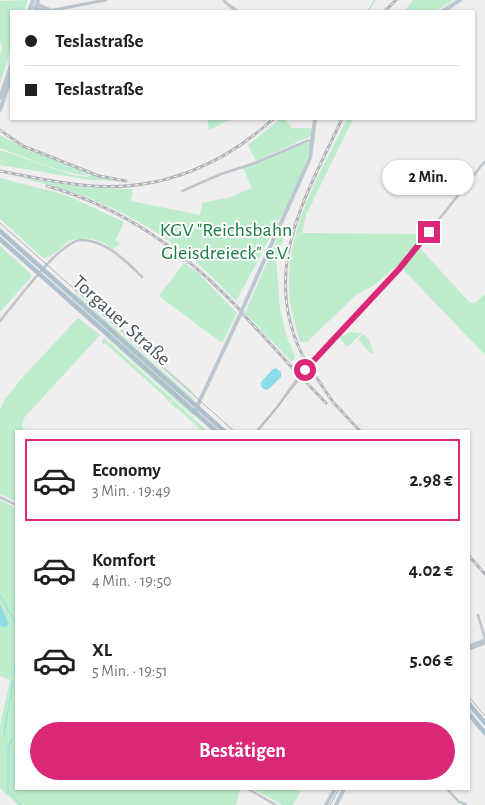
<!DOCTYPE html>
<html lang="de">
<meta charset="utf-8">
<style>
:root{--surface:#fff;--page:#f6f6f6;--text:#202124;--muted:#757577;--line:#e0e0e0;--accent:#db2777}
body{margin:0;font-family:"Alegreya Sans",sans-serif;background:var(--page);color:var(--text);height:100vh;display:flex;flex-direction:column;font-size:19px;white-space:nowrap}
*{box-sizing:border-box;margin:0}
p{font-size:16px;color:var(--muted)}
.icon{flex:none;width:28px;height:28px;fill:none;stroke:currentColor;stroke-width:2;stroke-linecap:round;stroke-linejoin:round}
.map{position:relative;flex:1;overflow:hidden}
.side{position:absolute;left:15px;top:430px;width:455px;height:360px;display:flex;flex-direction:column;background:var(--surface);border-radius:0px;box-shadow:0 1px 4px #0004}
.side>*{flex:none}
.guide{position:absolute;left:10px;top:10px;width:465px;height:110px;border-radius:0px;box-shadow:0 1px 4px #0004;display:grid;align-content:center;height:110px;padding:0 15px;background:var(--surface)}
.end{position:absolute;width:22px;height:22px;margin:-11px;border:6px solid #db2777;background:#fff;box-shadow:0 0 0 2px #fff}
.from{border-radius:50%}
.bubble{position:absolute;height:35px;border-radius:18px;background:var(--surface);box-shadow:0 1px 4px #0004;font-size:16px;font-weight:700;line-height:35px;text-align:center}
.guide b{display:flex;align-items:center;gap:18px;height:48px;font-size:19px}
.guide b+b{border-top:1px solid var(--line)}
.guide i{width:12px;height:12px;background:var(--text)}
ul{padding:9px 0 0;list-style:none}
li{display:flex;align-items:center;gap:15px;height:82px;margin:0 10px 8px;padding:0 5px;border:2px solid transparent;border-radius:0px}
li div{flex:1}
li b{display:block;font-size:19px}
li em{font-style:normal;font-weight:700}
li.active{border-color:var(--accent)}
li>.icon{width:45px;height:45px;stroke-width:1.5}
.primary-button{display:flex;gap:10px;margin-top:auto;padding:10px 15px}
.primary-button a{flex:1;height:58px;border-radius:30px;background:var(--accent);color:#fff;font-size:20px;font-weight:700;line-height:58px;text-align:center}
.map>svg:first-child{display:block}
.green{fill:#bdedcc}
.water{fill:#8cdce9}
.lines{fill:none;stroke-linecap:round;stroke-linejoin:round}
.stream{stroke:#8cdce9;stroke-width:1}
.minor{stroke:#bdc6cd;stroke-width:2.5}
.tertiary{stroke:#bdc6cd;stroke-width:3}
.secondary{stroke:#bcc8d1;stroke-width:4}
.primary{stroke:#aec0cc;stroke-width:4.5}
.tram{stroke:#b0b4b8;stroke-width:1}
.rail-casing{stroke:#b0b4b8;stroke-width:3}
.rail{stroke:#fff;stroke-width:1;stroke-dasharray:4;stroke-linecap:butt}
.minor-bridge{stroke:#bdc6cd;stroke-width:2.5}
.secondary-bridge{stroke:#bcc8d1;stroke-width:4}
.route{stroke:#db2777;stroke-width:6}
.labels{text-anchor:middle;stroke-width:4;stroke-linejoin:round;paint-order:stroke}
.park-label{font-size:20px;fill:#1a7a42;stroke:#fff}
.street-label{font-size:20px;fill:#47535b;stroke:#fff}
</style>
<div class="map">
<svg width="485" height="805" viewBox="0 0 485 805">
<rect width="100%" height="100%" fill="#f0eeee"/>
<g class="green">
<polygon points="28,0 24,11 11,11 11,49 0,84 0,54 2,48 0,39 0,1"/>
<polygon points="413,0 453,0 436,11 405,11"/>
<polygon points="207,119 231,119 209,130"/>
<polygon points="280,119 285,119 292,128 312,128 311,136 256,161 248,145"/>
<path d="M347 119H353L306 215 302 233 425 234 399 264 373 286 356 295 307 342H300C296 328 292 315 290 301 282 234 319 176 347 119Z"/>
<path d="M0 135 29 150 91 174C77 180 17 154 0 148Z"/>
<path d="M306 143H310C313 163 249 276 236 301 220 285 205 269 188 256 137 213 76 189 11 176L89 188 133 189 131 201 200 215 202 203 231 197 252 188 243 168Z"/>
<polygon points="0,150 72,175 86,177 93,174 118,181 91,180 0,165"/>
<path d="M0 178 66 195 124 222 115 241H118L119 244 113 249C110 248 106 244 104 243 95 238 75 237 66 243 58 249 53 258 43 258L0 219Z"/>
<polygon points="281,231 285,231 284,237 276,260 280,308 286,334 295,357 292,362 245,313"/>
<polygon points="0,246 31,274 31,277 0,312"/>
<polygon points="419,247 470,303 475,303 485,294 485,355 402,268"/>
<polygon points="184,263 198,273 237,313 222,343 159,296"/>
<polygon points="48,278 193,405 158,378"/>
<polygon points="75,287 193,392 197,397 74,288"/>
<polygon points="75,293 195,400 192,399 74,294"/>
<polygon points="78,318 100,335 24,418 22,427 27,431 16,431 16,502 0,494 0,410 5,399 23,377"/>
<polygon points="351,332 362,333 347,347 339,337"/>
<polygon points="363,334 369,340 373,352 371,354 358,339"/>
<polygon points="106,337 108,338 193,413 192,415"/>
<polygon points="104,338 172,399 169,403 167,399 165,399 165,397 105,343 103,344 102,341"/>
<polygon points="173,400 207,431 202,431 176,407 174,408 174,406 170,404"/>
<polygon points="0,500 16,508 16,789 240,789 236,805 18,805 0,788 0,726 10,680 0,676"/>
<polygon points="253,789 302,789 293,805 282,805"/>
</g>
<g class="water">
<path d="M276 368 281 372V377L269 389 266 390C262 388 260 386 261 382L273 369Z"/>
<polygon points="0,605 9,624 5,627 0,626"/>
</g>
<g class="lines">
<g class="stream">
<polyline points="368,11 375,0"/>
<polyline points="0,595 15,622"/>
<polyline points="14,676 16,659"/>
<polyline points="4,735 13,681"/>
<polyline points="12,739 8,748 8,790 21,805"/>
</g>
<g class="minor">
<polyline points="182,191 221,174 255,163 307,141 313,141"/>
<path d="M0 321C15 304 59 241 81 240 106 240 126 261 142 277"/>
<polyline points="313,362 404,264 485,161"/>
<polyline points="257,431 278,406 297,379"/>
<polyline points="0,497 16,505"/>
<polyline points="478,615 485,639"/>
<polyline points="248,789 276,805"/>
<polyline points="447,789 459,802 466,804"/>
</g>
<g class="tertiary">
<polyline points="224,0 226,3 237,11"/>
<polyline points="36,4 51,10"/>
<polyline points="31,7 48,11"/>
<polyline points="48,11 106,0"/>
<polyline points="469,646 485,640"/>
<polyline points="469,649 485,643"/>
</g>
<g class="secondary">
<polyline points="29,11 33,0"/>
<polyline points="35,11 38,0"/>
<polyline points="443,11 460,0"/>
<polyline points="0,98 11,66"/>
<polyline points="0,110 11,77"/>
<polyline points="242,310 310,158 315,119"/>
<polyline points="194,413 240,315"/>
<polyline points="326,805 335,789"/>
<polyline points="336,805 344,789"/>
</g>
<g class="primary">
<polyline points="0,231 224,431"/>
<polyline points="0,239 216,431"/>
<polyline points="469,704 485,723"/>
<polyline points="469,714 485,733"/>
</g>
<g class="tram">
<polyline points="0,223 234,431"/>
<path d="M258 431C281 403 302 374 327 348 355 317 385 289 410 256"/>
<polyline points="469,697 485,716"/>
<polyline points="330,805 339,789"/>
</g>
<g class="rail-casing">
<g id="rail">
<polyline points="385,11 396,0"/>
<polyline points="0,130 23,146 99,176 126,181"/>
<path d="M0 171C31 177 62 184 94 186 162 191 224 164 273 119"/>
<path d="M47 186C125 208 185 252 240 310"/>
<polyline points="243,314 298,374"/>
<path d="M307 364C257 274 304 200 342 119"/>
<polyline points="310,368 333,402 360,431"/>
<polyline points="302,378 326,403"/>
<polyline points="469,556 485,574"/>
</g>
</g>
<use href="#rail" class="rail"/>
<polyline class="minor-bridge" points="297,379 313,362"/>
<polyline class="secondary-bridge" points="240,315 242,310"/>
</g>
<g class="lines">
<polyline class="route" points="305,370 399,269 429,232"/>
</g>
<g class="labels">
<g class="park-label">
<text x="226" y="236">KGV "Reichsbahn<tspan x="226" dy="23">Gleisdreieck" e.V.</tspan></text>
</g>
<g class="street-label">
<text transform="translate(122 320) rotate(42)" y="7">Torgauer Straße</text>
</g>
</g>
</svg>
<i class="end from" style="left:305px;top:370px"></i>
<i class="end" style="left:429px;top:232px"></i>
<div class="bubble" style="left:382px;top:160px;width:92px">2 Min.</div>
<div class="guide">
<b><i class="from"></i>Teslastraße</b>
<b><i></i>Teslastraße</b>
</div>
<section class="side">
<ul>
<li class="active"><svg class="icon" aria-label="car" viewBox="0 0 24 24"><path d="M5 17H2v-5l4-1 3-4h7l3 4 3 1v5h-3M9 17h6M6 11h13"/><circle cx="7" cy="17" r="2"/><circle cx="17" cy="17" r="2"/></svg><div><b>Economy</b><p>3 Min. · 19:49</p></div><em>2.98 €</em></li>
<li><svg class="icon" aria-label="car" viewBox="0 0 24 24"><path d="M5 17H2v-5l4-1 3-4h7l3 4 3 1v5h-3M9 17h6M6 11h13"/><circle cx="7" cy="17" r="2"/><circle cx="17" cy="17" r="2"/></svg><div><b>Komfort</b><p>4 Min. · 19:50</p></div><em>4.02 €</em></li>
<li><svg class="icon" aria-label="car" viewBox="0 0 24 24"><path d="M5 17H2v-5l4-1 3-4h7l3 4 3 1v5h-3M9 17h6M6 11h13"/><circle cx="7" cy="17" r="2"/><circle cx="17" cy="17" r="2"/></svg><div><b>XL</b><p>5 Min. · 19:51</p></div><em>5.06 €</em></li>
</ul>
<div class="primary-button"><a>Bestätigen</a></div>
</section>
</div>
